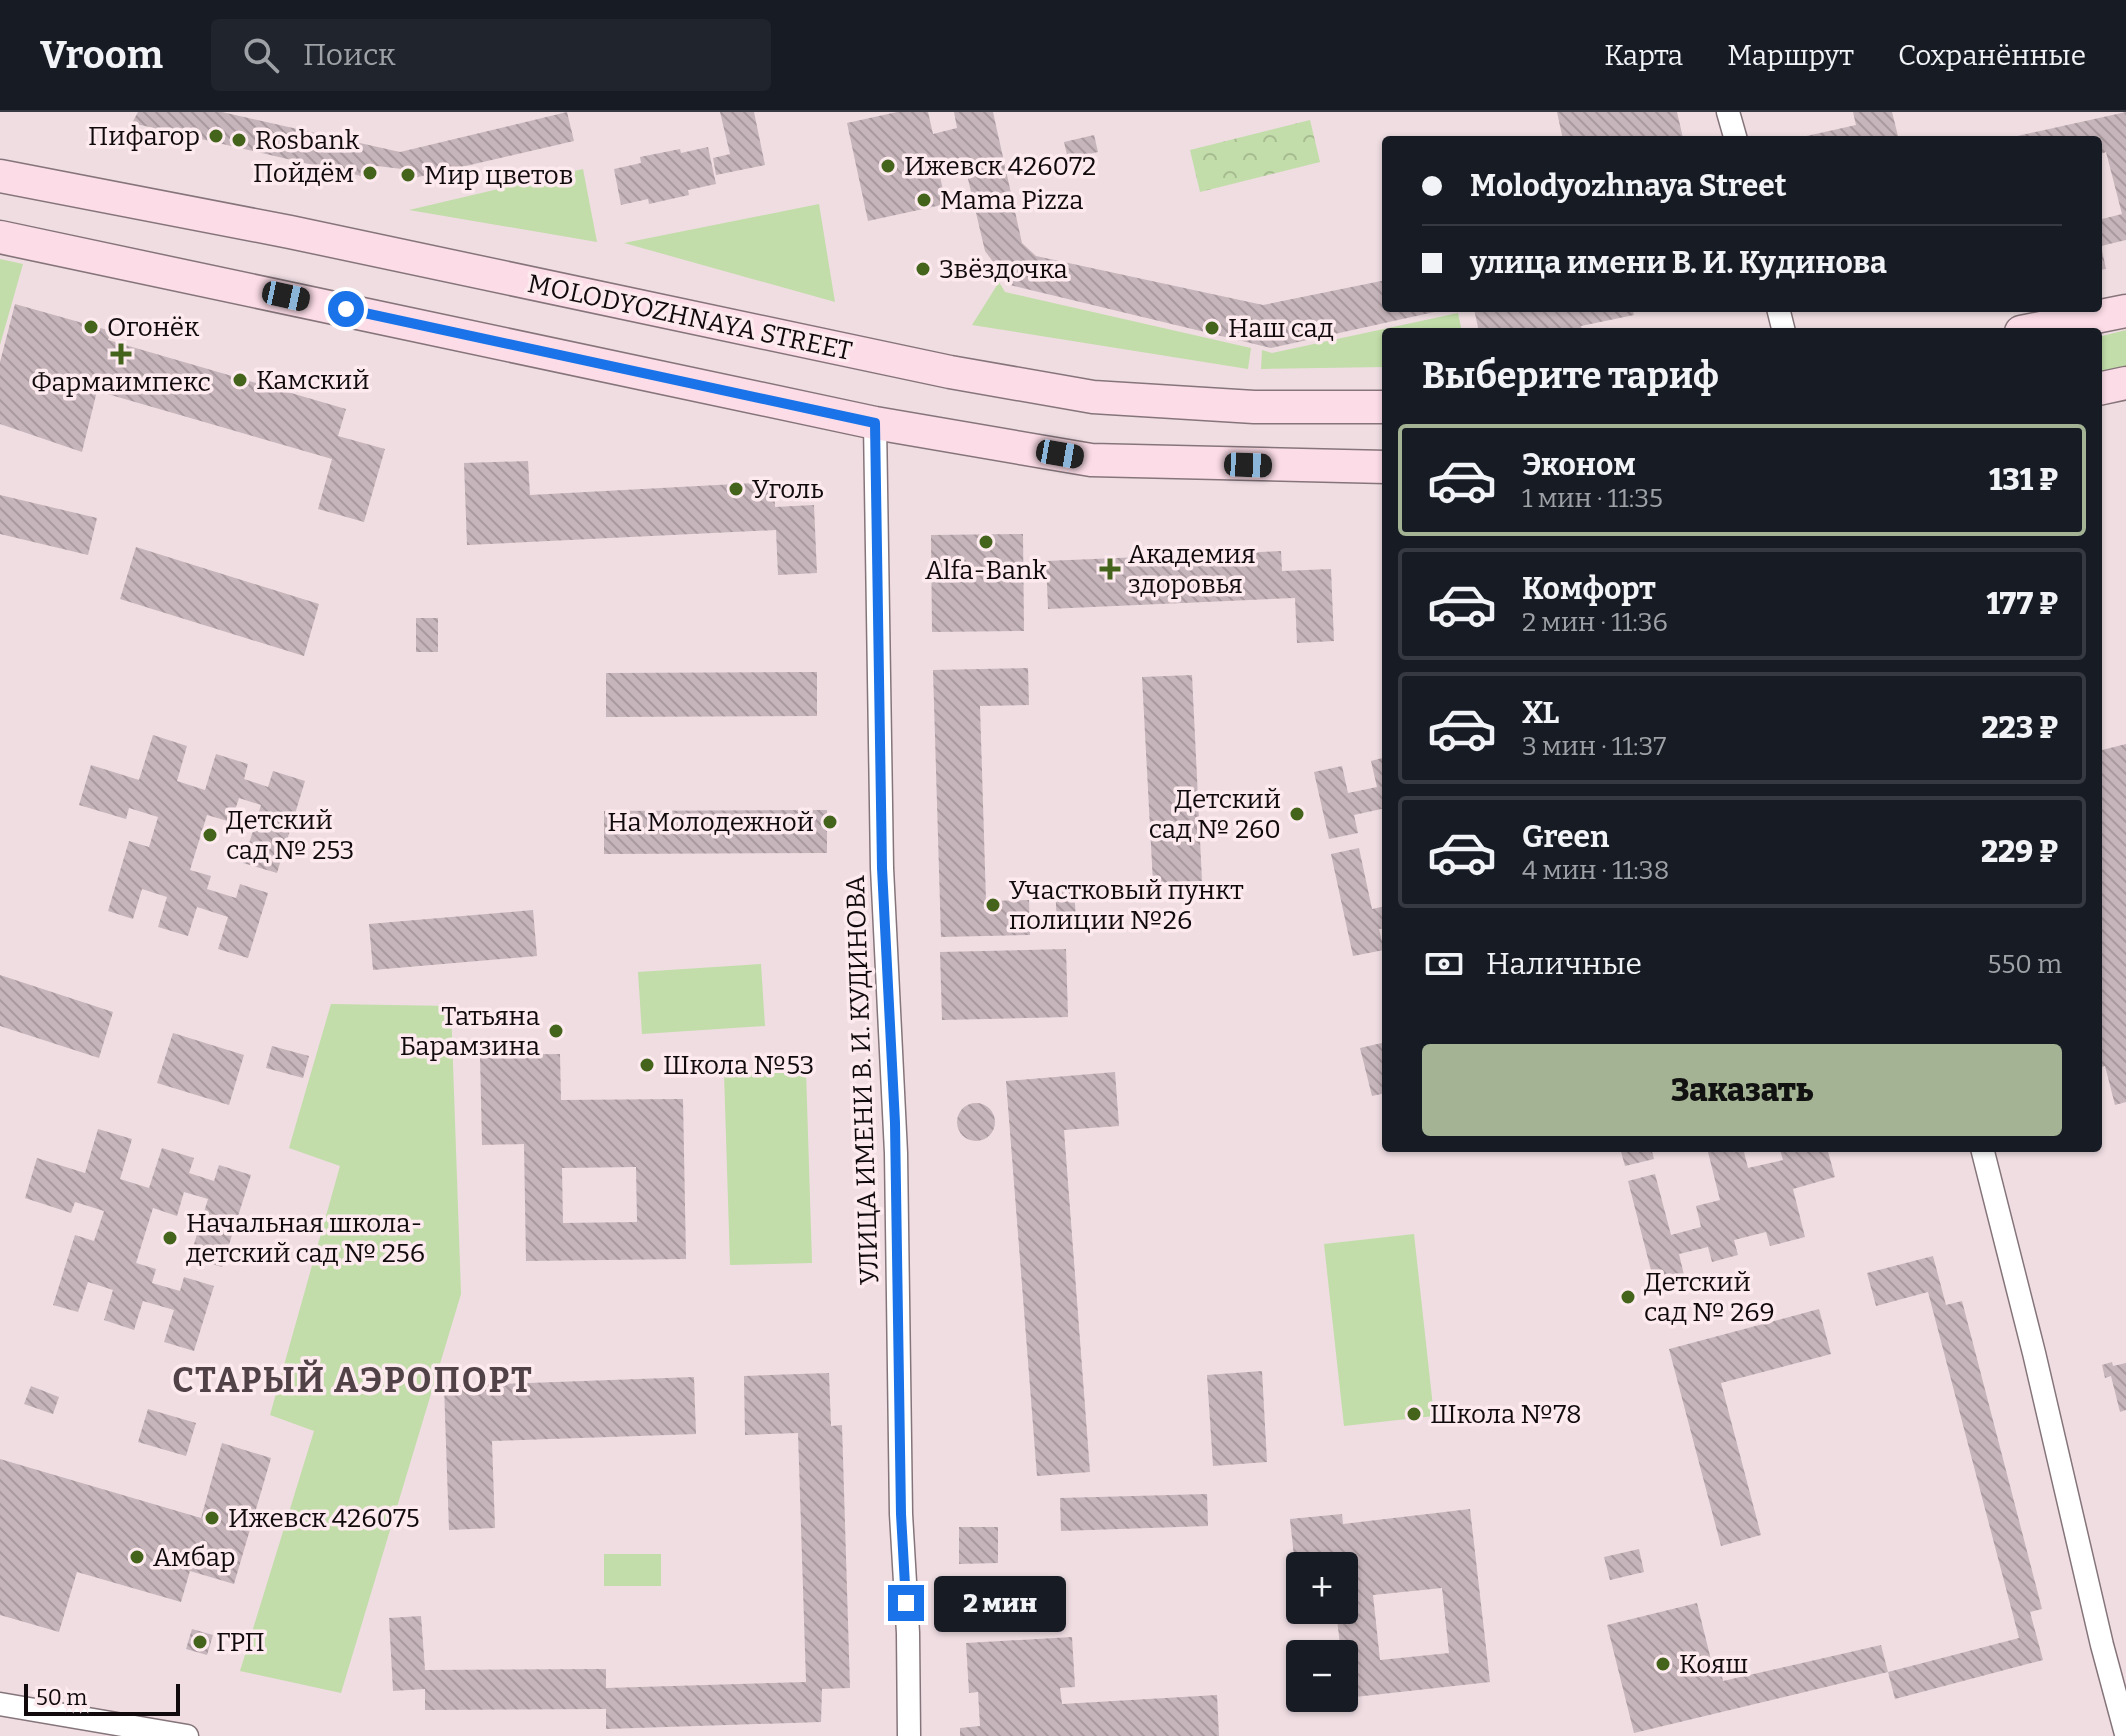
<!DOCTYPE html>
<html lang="ru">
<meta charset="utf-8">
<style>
:root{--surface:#171b24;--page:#20242c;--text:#f1f3f6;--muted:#9ea1a6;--line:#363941;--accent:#a3b393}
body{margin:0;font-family:Bitter,serif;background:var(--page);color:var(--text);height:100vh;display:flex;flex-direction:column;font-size:30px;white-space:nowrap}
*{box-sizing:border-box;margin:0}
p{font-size:26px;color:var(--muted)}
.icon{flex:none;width:44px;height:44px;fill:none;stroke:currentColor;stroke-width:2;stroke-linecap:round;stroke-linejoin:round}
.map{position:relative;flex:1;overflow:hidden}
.sheet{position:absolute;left:1382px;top:216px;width:720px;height:824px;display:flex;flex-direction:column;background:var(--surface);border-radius:8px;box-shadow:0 2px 6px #0004}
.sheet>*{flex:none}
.top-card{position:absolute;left:1382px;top:24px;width:720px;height:176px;border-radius:8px;box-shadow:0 2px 6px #0004;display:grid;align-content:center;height:176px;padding:0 40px;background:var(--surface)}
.controls{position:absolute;left:1286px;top:1440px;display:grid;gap:16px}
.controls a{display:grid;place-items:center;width:72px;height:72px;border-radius:8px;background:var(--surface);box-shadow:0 2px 6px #0004;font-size:40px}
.scale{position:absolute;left:24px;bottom:20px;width:156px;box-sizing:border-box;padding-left:8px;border:4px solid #100a0c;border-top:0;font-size:22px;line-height:28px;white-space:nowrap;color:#100a0c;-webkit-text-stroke:6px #fceaef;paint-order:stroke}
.end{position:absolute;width:36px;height:36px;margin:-18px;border:10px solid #1a73e8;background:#fff;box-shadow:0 0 0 4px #fff}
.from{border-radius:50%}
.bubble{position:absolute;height:56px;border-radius:8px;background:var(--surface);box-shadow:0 2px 6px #0004;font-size:26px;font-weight:800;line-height:56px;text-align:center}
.car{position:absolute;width:24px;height:48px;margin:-24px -12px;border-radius:10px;box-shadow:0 0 6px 2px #0007;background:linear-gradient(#222 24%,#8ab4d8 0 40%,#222 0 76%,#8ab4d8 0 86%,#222 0)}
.top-card b{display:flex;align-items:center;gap:28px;height:76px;font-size:30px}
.top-card b+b{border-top:2px solid var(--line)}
.top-card i{width:20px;height:20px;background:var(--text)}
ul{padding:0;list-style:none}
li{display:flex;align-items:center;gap:24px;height:112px;margin:0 16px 12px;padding:0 24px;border:4px solid var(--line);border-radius:8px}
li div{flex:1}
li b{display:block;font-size:30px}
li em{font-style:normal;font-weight:800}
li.on{border-color:var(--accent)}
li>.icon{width:72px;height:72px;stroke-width:1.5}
h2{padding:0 40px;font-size:36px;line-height:96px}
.pay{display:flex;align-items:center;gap:20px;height:88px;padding:0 40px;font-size:30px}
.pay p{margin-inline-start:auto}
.primary-button{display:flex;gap:16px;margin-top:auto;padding:16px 40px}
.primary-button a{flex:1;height:92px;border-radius:8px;background:var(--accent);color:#111;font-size:32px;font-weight:800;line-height:92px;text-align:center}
header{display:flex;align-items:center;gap:48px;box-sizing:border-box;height:112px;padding:0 40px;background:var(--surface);border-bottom:2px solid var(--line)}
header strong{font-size:38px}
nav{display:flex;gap:44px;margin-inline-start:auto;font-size:28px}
.search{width:560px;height:72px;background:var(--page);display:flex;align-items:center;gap:20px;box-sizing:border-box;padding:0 28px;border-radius:8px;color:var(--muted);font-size:30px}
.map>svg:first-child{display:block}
.grass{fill:#c2dda9}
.park{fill:url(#park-crowns)}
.building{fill:url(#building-back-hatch);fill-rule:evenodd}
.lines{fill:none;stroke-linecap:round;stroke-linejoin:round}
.minor-casing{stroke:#85757a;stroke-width:25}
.secondary-casing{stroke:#85757a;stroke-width:35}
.minor{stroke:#fff;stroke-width:22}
.secondary{stroke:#fcdce7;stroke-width:32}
.route{stroke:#1a73e8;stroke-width:10}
.poi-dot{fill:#43641a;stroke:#fceaef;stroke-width:3}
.labels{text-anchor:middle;stroke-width:7;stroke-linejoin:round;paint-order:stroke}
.poi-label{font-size:26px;fill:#100a0c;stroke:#fceaef;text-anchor:start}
.street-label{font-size:26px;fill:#100a0c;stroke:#fceaef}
.district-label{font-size:34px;font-weight:bold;letter-spacing:2px;fill:#504246;stroke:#fceaef}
</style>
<header>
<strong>Vroom</strong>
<div class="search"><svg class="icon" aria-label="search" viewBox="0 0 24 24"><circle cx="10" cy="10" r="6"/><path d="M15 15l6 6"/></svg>Поиск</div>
<nav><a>Карта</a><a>Маршрут</a><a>Сохранённые</a></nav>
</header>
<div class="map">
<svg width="2126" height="1624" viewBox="0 0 2126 1624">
<defs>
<pattern id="park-crowns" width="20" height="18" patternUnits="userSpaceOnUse" patternTransform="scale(2)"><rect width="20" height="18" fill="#c2dda9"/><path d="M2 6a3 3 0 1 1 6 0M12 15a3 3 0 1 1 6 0" fill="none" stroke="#a6bc90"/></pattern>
<pattern id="building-back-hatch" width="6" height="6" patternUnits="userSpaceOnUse" patternTransform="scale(2)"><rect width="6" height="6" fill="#c6b5ba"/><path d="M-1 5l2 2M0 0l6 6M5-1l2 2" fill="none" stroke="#a99a9f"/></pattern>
</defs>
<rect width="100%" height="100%" fill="#efdde2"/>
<g class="grass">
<polygon points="583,57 597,130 409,98"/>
<polygon points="819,92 835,190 624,131"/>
<polygon points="0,147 23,152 0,233"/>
<polygon points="999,170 1005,180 1251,236 1248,257 972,213"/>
<polygon points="1458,201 1462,220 1386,220 1386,255 1261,257 1262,238 1272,241"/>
<polygon points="2126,218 2126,254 2098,261 2098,225"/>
<polygon points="761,852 765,914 642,922 638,860"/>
<polygon points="331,892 451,894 461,1182 341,1581 240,1559 314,1319 270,1303 340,1054 289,1036"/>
<polygon points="806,958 812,1151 730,1153 724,960"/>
<polygon points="1414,1122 1434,1304 1344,1314 1324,1132"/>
<rect x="604" y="1442" width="57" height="32"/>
</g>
<polygon class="park" points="1310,8 1320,50 1200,80 1190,38"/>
<g class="building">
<polygon points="138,0 222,0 400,40 567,0 574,29 405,68 402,57 377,54 374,67 132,11"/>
<polygon points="720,0 754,0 765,53 716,63 713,46 730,42"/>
<polygon points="897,0 928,0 933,22 957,16 954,0 993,0 1022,131 1036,144 1263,193 1386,168 1386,196 1448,197 1271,236 1010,173 985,139 964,50 938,55 946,92 868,109 847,11"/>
<polygon points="1557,0 1677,0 1683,26 1672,28 1563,28"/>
<polygon points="1853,0 1892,0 1899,28 1803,28 1802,25 1856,13"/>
<polygon points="2126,0 2126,128 2101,134 2106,157 2098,158 2098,108 2122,102 2106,40 2098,43 2098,28 2004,27"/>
<polygon points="1094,23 1098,40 1068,47 1064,30"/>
<polygon points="708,35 716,72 688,78 689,83 649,92 648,87 621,93 614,57 641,51 640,45 680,37 681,41"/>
<polygon points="15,192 111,219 108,228 346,297 338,324 385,337 364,410 318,397 332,347 97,279 82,340 0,312 0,250"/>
<polygon points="1481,196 1632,196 1634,203 1581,214 1582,218 1572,220 1479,220 1474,197"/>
<polygon points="528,349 530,383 774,370 775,395 814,393 817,461 778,463 776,418 467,433 464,351"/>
<polygon points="0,383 97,406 88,443 0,422"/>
<polygon points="1023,422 1024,519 932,520 931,423"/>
<polygon points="136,435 319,492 304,544 120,487"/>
<polygon points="1281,439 1282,459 1331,457 1334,529 1297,531 1295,486 1048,497 1046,449"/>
<rect x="416" y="506" width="22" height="34"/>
<polygon points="1028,556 1029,593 980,594 986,789 1029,788 1030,823 941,825 933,558"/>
<polygon points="817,560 817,604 606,605 606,561"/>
<polygon points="1192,563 1202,769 1153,771 1142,565"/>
<polygon points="153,623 187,634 177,669 205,678 216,642 248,652 244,667 268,675 273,659 305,669 277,761 243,751 261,693 239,686 231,710 207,703 190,758 211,764 207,777 236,786 240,772 268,781 248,846 218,837 228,805 197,795 188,824 158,815 167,785 142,777 133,807 108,799 129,729 149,735 158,705 129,696 126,707 79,693 91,653 139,668"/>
<polygon points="2126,632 2126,990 2115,993 2105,954 2098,956 2098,639"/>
<polygon points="1386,645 1386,696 1354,703 1358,721 1329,727 1314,660 1342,654 1348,681 1377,675 1371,649"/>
<polygon points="827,698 827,741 604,742 604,699"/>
<polygon points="1359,736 1372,797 1386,794 1386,816 1379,817 1384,838 1353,844 1331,742"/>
<polygon points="1074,775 1076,808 1057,810 1055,777"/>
<polygon points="533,798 537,844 373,858 369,812"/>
<polygon points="1066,837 1068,905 942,908 940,840"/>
<polygon points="0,863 113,900 99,946 0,914"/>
<polygon points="173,921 244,943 229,993 157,971"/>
<polygon points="1386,930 1386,981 1372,984 1360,936"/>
<polygon points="272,934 309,944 303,966 266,956"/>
<path d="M560 942 561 988 683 987 686 1147 526 1149 524 1032 482 1033 480 943ZM636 1055 637 1110 563 1111 562 1056Z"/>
<polygon points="1115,960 1119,1014 1064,1018 1090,1360 1037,1364 1006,969"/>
<circle cx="976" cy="1010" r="19"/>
<polygon points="98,1017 132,1027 120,1067 149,1076 162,1036 194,1046 189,1061 214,1069 219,1053 251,1063 222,1155 190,1145 208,1087 184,1080 177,1104 153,1096 136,1151 156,1157 152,1171 180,1179 184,1165 214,1174 194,1239 164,1230 174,1198 143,1189 134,1218 104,1208 113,1178 88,1170 78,1200 53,1193 75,1123 94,1129 104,1099 75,1090 71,1101 25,1086 37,1046 85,1061"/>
<polygon points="1620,1036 1651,1036 1654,1047 1625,1054"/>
<polygon points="1707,1036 1743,1036 1748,1056 1783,1048 1780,1038 1789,1036 1827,1036 1835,1065 1793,1077 1805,1125 1770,1134 1766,1120 1734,1128 1738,1143 1712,1150 1708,1135 1679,1142 1684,1163 1654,1170 1628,1069 1655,1062 1671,1123 1701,1115 1696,1094 1720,1088"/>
<polygon points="1933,1144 1946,1193 1962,1189 2042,1497 2030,1500 2043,1548 1895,1587 1888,1560 2019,1526 1928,1180 1876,1194 1867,1161"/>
<polygon points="1819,1197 1831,1242 1721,1271 1761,1423 1721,1434 1669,1237"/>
<polygon points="2112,1250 2113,1254 2126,1251 2126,1298 2120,1300 2111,1264 2105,1266 2102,1253"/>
<polygon points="1262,1259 1267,1350 1213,1354 1207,1263"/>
<polygon points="829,1261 831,1314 842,1313 850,1576 822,1577 821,1610 606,1617 606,1597 425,1598 425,1577 393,1579 389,1506 421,1504 425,1558 606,1557 606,1576 806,1570 798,1321 745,1323 744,1264"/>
<polygon points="694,1265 696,1322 492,1329 495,1416 449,1418 444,1274"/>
<polygon points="31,1274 59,1285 53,1302 24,1292"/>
<polygon points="148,1297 196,1311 186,1344 138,1330"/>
<polygon points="222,1331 271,1346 234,1472 190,1459 181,1490 77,1460 59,1520 0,1503 0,1347 201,1406"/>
<polygon points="1207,1382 1208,1414 1061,1419 1060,1386"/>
<path d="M1470 1397 1490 1570 1346 1586 1344 1542H1341L1336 1498H1344V1454H1300V1472L1297 1473 1290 1407 1342 1402 1343 1412ZM1442 1476 1449 1541 1380 1548 1373 1483Z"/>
<polygon points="959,1415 998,1415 998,1451 959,1452"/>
<polygon points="1639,1437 1644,1460 1610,1468 1604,1445"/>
<polygon points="1697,1491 1711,1548 1718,1546 1723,1569 1881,1533 1888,1560 1634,1621 1607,1513"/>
<polygon points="192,1517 213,1523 207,1543 186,1537"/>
<polygon points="1072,1525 1075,1575 1060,1576 1062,1592 1217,1583 1219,1624 960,1624 960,1616 980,1614 978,1580 969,1581 966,1531"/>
</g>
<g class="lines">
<g class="minor-casing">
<g id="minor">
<polyline points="1728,0 1736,28"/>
<polyline points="1778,196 1784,220"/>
<polyline points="875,311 882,756 896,1041 901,1402 908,1521 909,1624"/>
<polyline points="1982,1036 2034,1241 2102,1533 2126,1622"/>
<polyline points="0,1592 187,1624"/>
</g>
</g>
<g class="secondary-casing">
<g id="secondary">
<polyline points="0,64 290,120 950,260 1093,285 1254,295 1386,295"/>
<polyline points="0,125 875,311 1091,348 1386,355"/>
<polyline points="2021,220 2126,199"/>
<polyline points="2098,277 2126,271"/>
</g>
</g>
<use href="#minor" class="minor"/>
<use href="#secondary" class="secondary"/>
</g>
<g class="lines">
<polyline class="route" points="346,197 875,311 882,756 895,1011 901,1402 906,1491"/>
</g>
<g class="poi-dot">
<circle cx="216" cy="24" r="8"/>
<circle cx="239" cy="28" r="8"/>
<circle cx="888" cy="54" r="8"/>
<circle cx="370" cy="61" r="8"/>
<circle cx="408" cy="63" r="8"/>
<circle cx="924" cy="88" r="8"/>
<circle cx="923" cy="157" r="8"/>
<circle cx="91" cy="215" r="8"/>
<circle cx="1212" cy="216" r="8"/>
<path d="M117 230h8v8h8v8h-8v8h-8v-8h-8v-8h8z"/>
<circle cx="240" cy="268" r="8"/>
<circle cx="736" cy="377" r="8"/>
<circle cx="986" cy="430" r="8"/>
<path d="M1106 445h8v8h8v8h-8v8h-8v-8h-8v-8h8z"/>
<circle cx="1297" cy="702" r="8"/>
<circle cx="830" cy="710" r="8"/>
<circle cx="210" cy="723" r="8"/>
<circle cx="993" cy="793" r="8"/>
<circle cx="556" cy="919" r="8"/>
<circle cx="647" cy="953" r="8"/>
<circle cx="170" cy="1126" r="8"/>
<circle cx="1628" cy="1185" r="8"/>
<circle cx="1414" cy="1302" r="8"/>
<circle cx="212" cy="1406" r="8"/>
<circle cx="137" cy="1445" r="8"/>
<circle cx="200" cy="1530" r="8"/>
<circle cx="1663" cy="1552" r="8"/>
</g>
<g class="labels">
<g class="poi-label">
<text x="200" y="33" text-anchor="end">Пифагор</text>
<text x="255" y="37">Rosbank</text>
<text x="904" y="63">Ижевск 426072</text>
<text x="354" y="70" text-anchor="end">Пойдём</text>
<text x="424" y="72">Мир цветов</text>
<text x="940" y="97">Mama Pizza</text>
<text x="939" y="166">Звёздочка</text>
<text x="107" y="224">Огонёк</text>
<text x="1228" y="225">Наш сад</text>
<text x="256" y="277">Камский</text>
<text x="121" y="279" text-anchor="middle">Фармаимпекс</text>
<text x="752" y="386">Уголь</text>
<text x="1128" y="451">Академия<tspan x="1128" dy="30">здоровья</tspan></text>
<text x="986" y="467" text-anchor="middle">Alfa-Bank</text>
<text x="1281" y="696" text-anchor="end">Детский<tspan x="1281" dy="30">сад № 260</tspan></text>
<text x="226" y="717">Детский<tspan x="226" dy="30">сад № 253</tspan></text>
<text x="814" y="719" text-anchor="end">На Молодежной</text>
<text x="1009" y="787">Участковый пункт<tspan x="1009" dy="30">полиции №26</tspan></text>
<text x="540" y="913" text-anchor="end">Татьяна<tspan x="540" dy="30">Барамзина</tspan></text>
<text x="663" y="962">Школа №53</text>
<text x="186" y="1120">Начальная школа-<tspan x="186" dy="30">детский сад № 256</tspan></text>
<text x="1644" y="1179">Детский<tspan x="1644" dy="30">сад № 269</tspan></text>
<text x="1430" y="1311">Школа №78</text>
<text x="228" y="1415">Ижевск 426075</text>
<text x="153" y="1454">Амбар</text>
<text x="216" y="1539">ГРП</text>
<text x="1679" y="1561">Кояш</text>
</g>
<g class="street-label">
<text transform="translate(690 205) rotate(12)" y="9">MOLODYOZHNAYA STREET</text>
<text transform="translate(862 968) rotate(-92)" y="9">УЛИЦА ИМЕНИ В. И. КУДИНОВА</text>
</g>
<g class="district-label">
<text x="353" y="1280">СТАРЫЙ АЭРОПОРТ</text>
</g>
</g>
</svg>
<div class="controls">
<a>+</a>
<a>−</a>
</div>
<div class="scale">50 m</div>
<i class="end from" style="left:346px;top:197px"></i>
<i class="end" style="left:906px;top:1491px"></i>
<div class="bubble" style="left:934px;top:1464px;width:132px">2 мин</div>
<i class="car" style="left:286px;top:184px;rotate:102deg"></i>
<i class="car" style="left:1060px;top:342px;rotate:100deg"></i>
<i class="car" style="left:1248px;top:353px;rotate:92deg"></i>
<div class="top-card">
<b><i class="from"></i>Molodyozhnaya Street</b>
<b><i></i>улица имени В. И. Кудинова</b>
</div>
<section class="sheet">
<h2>Выберите тариф</h2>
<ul>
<li class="on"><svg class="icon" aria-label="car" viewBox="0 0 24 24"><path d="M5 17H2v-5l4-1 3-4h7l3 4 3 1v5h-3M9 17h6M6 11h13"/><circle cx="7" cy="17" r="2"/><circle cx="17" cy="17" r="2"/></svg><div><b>Эконом</b><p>1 мин · 11:35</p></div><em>131 ₽</em></li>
<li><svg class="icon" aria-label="car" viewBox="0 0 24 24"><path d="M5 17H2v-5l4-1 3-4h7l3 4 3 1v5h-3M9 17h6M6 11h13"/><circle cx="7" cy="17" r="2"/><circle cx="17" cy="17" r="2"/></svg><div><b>Комфорт</b><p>2 мин · 11:36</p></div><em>177 ₽</em></li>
<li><svg class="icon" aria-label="car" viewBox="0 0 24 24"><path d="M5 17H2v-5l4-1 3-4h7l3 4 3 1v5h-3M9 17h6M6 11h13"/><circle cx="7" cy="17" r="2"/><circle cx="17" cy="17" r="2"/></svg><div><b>XL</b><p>3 мин · 11:37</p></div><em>223 ₽</em></li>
<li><svg class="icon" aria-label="car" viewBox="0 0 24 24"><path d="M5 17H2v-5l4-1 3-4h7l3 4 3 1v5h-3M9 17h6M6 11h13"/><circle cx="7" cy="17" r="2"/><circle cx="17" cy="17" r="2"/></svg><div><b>Green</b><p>4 мин · 11:38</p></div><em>229 ₽</em></li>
</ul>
<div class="pay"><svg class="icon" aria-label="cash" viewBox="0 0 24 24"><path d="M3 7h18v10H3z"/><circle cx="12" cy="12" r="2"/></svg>Наличные<p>550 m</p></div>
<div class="primary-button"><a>Заказать</a></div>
</section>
</div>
